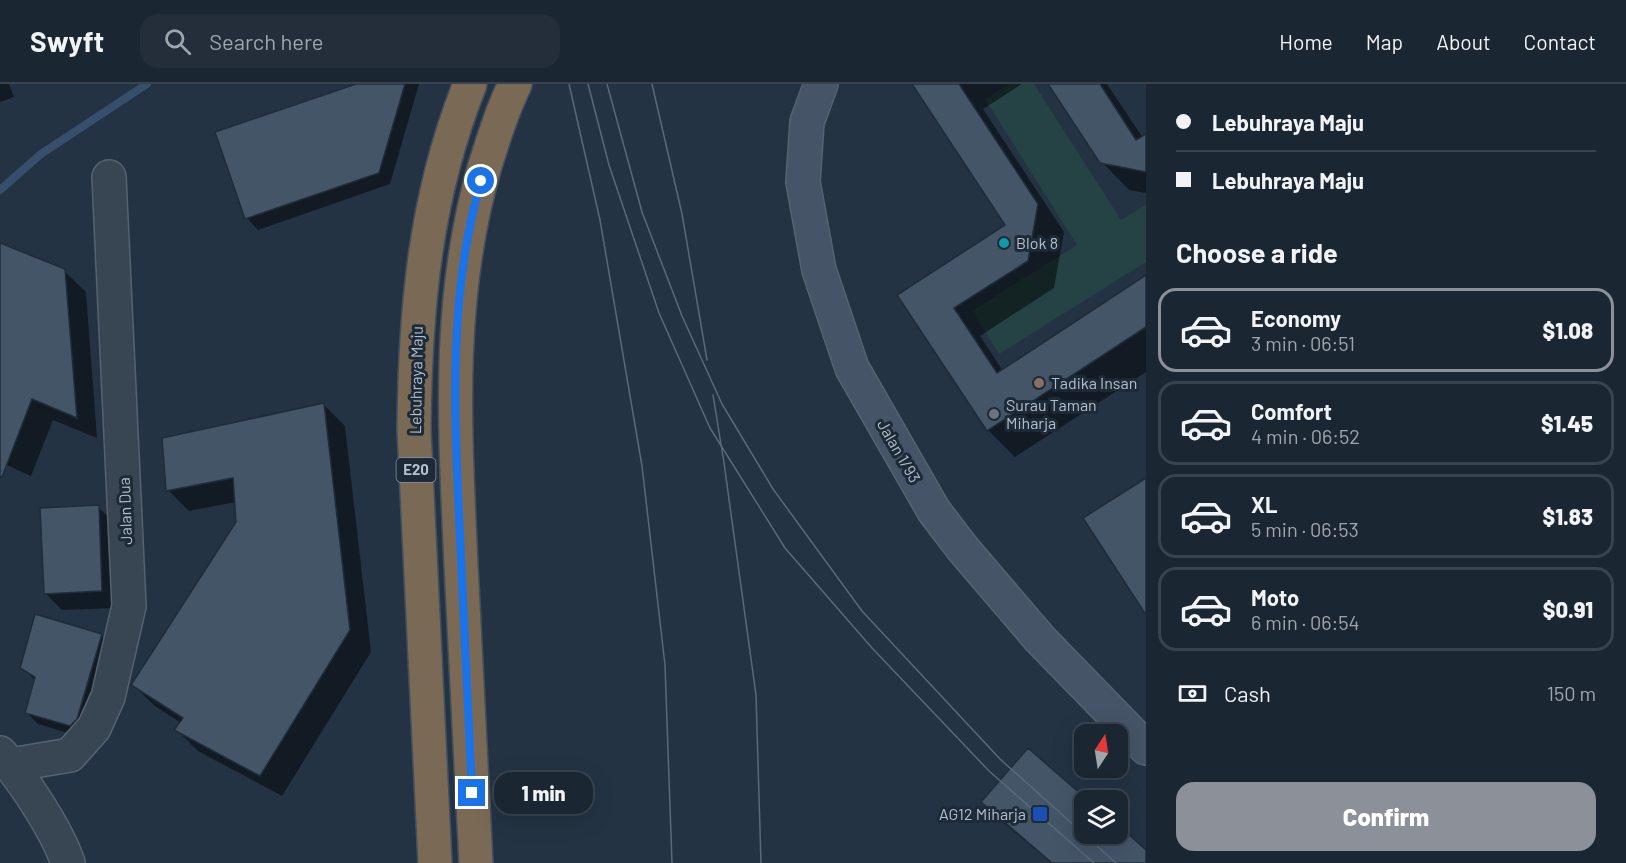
<!DOCTYPE html>
<meta charset="utf-8">
<style>
:root{--surface:#1a2632;--page:#232e3a;--text:#f1f3f6;--muted:#9fa5ac;--line:#38434d;--accent:#8c9099}
body{margin:0;font-family:Barlow,sans-serif;background:var(--page);color:var(--text);height:100vh;display:flex;flex-direction:column;font-size:22px;white-space:nowrap}
*{box-sizing:border-box;margin:0}
p{font-size:20px;color:var(--muted)}
.icon{flex:none;width:33px;height:33px;fill:none;stroke:currentColor;stroke-width:2;stroke-linecap:round;stroke-linejoin:round}
.map{position:relative;flex:1;overflow:hidden}
.details{display:flex;flex-direction:column;background:var(--surface);width:480px}
.details>*{flex:none}
.banner{display:grid;align-content:center;height:132px;padding:0 30px;background:var(--surface)}
.needle{width:39px;rotate:12deg}
.tools{position:absolute;left:1074px;top:640px;display:grid;gap:12px}
.tools a{display:grid;place-items:center;width:54px;height:54px;border-radius:12px;background:var(--surface);box-shadow:0 6px 24px #0002,0 0 0 2px var(--line);font-size:30px}
.end{position:absolute;width:27px;height:27px;margin:-14px;border:8px solid #1a73e8;background:#fff;box-shadow:0 0 0 3px #fff}
.from{border-radius:50%}
.bubble{position:absolute;height:42px;border-radius:18px;background:var(--surface);box-shadow:0 6px 24px #0002,0 0 0 2px var(--line);font-size:20px;font-weight:800;line-height:42px;text-align:center}
.banner b{display:flex;align-items:center;gap:21px;height:57px;font-size:22px}
.banner b+b{border-top:2px solid var(--line)}
.banner i{width:15px;height:15px;background:var(--text)}
ul{padding:0;list-style:none}
li{display:flex;align-items:center;gap:18px;height:84px;margin:0 12px 9px;padding:0 18px;border:3px solid var(--line);border-radius:18px}
li div{flex:1}
li b{display:block;font-size:22px}
li em{font-style:normal;font-weight:800}
li.current{border-color:var(--accent)}
li>.icon{width:54px;height:54px;stroke-width:1.5}
h2{padding:0 30px;font-size:27px;line-height:72px}
.pay{display:flex;align-items:center;gap:15px;height:66px;padding:0 30px;font-size:22px}
.pay p{margin-inline-start:auto}
.button{display:flex;gap:12px;margin-top:auto;padding:12px 30px}
.button a{flex:1;height:69px;border-radius:18px;background:var(--accent);color:#fff;font-size:24px;font-weight:800;line-height:69px;text-align:center}
header{display:flex;align-items:center;gap:36px;box-sizing:border-box;height:84px;padding:0 30px;background:var(--surface);border-bottom:2px solid var(--line)}
header strong{font-size:28px}
nav{display:flex;gap:33px;margin-inline-start:auto;font-size:21px}
.search{width:420px;height:54px;background:var(--page);display:flex;align-items:center;gap:15px;box-sizing:border-box;padding:0 21px;border-radius:18px;color:var(--muted);font-size:22px}
main{display:flex;flex:1;min-height:0}
.map>svg:first-child{display:block}
.green{fill:#254344}
.shadow{fill:#0007}
.lines{fill:none;stroke-linecap:round;stroke-linejoin:round}
.stream{stroke:#364f6c;stroke-width:8}
.building{fill:#445568;stroke:#1f2c3a;stroke-width:1.5}
.street-casing{stroke:#566270;stroke-width:36}
.secondary-casing{stroke:#566270;stroke-width:36}
.highway-casing{stroke:#434f5d;stroke-width:36}
.street{stroke:#384553;stroke-width:33}
.secondary{stroke:#455466;stroke-width:33}
.highway{stroke:#7a6954;stroke-width:33}
.tram{stroke:#59697a;stroke-width:1.5}
.route{stroke:#1a73e8;stroke-width:8}
.culture-dot{fill:#0f9aa8;stroke:#1d2a38;stroke-width:2}
.education-dot{fill:#8d6e63;stroke:#1d2a38;stroke-width:2}
.worship-dot{fill:#6b7280;stroke:#1d2a38;stroke-width:2}
.transit-dot{fill:#1a4fb4;stroke:#1d2a38;stroke-width:2}
.labels{text-anchor:middle;stroke-width:6;stroke-linejoin:round;paint-order:stroke}
.shield{fill:#1d2a38;stroke:#8792a0;stroke-width:1.5}
.shield-label{font-size:15px;font-weight:bold;fill:#b5bfcd}
.poi-label{font-size:16px;fill:#b5bfcd;stroke:#1d2a38;text-anchor:start}
.street-label{font-size:16px;fill:#b5bfcd;stroke:#1d2a38}
</style>
<header>
<strong>Swyft</strong>
<div class="search"><svg class="icon" aria-label="search" viewBox="0 0 24 24"><circle cx="10" cy="10" r="6"/><path d="M15 15l6 6"/></svg>Search here</div>
<nav><a>Home</a><a>Map</a><a>About</a><a>Contact</a></nav>
</header>
<main>
<div class="map">
<svg width="1146" height="779" viewBox="0 0 1146 779">
<rect width="100%" height="100%" fill="#233343"/>
<polygon class="green" points="1009,0 1034,0 1121,136 1146,121 1146,178 999,270 972,227 1077,161 985,15"/>
<g class="shadow">
<polygon points="0,0 9,0 14,13 0,18"/>
<polygon points="361,0 419,0 390,100 258,146 247,134"/>
<polygon points="914,0 1022,0 983,25 1064,148 1054,204 980,252 1003,287 1146,193 1146,288 1015,373 988,346 899,211 1007,142"/>
<polygon points="1050,0 1107,0 1143,54 1146,52 1146,109 1129,106 1102,78"/>
<polygon points="0,160 64,187 86,208 97,354 53,336 31,392 0,378"/>
<polygon points="324,321 345,342 371,568 282,712 198,667 176,645 181,639 155,622 133,601 238,438 236,418 189,427 168,406"/>
<polygon points="98,423 115,439 118,524 62,526 45,509"/>
<polygon points="101,551 112,562 82,653 38,640 27,629 36,597 21,583"/>
<polygon points="1028,666 1087,717 1084,717 1084,750 1118,750 1118,743 1146,768 1146,779 1051,779 1005,740 983,718"/>
</g>
<g class="lines">
<polyline class="stream" points="0,106 41,70 147,0"/>
</g>
<g class="building">
<polygon points="356,0 405,0 379,89 245,135 215,48"/>
<polygon points="912,0 959,0 1038,120 1028,177 954,224 997,289 1146,191 1146,243 987,347 897,211 1005,141"/>
<polygon points="1048,0 1100,0 1136,56 1146,50 1146,88 1100,79"/>
<polygon points="0,159 65,185 77,334 32,315 2,393 0,393"/>
<polygon points="324,319 350,546 260,692 174,646 183,634 131,601 236,438 233,394 166,407 162,354"/>
<polygon points="1146,394 1146,531 1083,434"/>
<polygon points="99,421 102,507 44,510 40,424"/>
<polygon points="35,530 102,550 77,635 70,642 25,629 35,593 20,584"/>
<polygon points="1028,664 1089,717 1084,717 1084,750 1118,750 1118,741 1146,766 1146,779 1052,779 981,718"/>
</g>
<g class="lines">
<g class="street-casing">
<g id="street">
<path d="M0 669C23 695 57 746 68 779"/>
<polyline points="11,681 70,671 94,644 108,613 129,522 109,93"/>
</g>
</g>
<g class="secondary-casing">
<polyline id="secondary" points="821,0 807,38 803,98 819,186 852,284 934,427 963,465 1040,555 1146,664"/>
</g>
<g class="highway-casing">
<g id="highway">
<path d="M435 779 414 346C415 225 425 113 470 0"/>
<path d="M476 779C471 680 466 580 461 481 455 344 446 218 484 85 493 56 502 27 515 0"/>
</g>
</g>
<use href="#street" class="street"/>
<use href="#secondary" class="secondary"/>
<use href="#highway" class="highway"/>
<g class="tram">
<polyline points="569,0 600,136 642,382 665,581 672,779"/>
<polyline points="588,0 609,81 659,229 710,344 785,464 872,564 989,687 1094,779"/>
<polyline points="607,0 642,128 682,232 722,320 773,405 862,527 1000,675 1116,779"/>
<polyline points="652,0 682,130 707,276"/>
<polyline points="713,311 724,379 756,611 761,779"/>
</g>
</g>
<g class="lines">
<path class="route" d="M472 709C468 616 463 524 459 431 454 320 449 206 481 97"/>
</g>
<circle class="culture-dot" cx="1004" cy="159" r="6"/>
<circle class="education-dot" cx="1039" cy="299" r="6"/>
<circle class="worship-dot" cx="994" cy="330" r="6"/>
<rect class="transit-dot" x="1032" y="722" width="16" height="16" rx="3"/>
<g class="labels">
<rect class="shield" x="396.5" y="374" width="39" height="24" rx="4.5"/>
<g class="shield-label">
<text x="416" y="391">E20</text>
</g>
<g class="poi-label">
<text x="1016" y="165">Blok 8</text>
<text x="1051" y="305">Tadika Insan</text>
<text x="1006" y="327">Surau Taman<tspan x="1006" dy="18">Miharja</tspan></text>
<text x="1026" y="736" text-anchor="end">AG12 Miharja</text>
</g>
<g class="street-label">
<text transform="translate(416 296) rotate(-89)" y="6">Lebuhraya Maju</text>
<text transform="translate(899 367) rotate(60)" y="6">Jalan 1/93</text>
<text transform="translate(125 427) rotate(-92)" y="6">Jalan Dua</text>
</g>
</g>
</svg>
<div class="tools">
<a><svg class="needle" viewBox="-14 -14 28 28"><path d="M0-13l5 13h-10z" fill="#e53935"/><path d="M0 13l5-13h-10z" fill="#9fa5ac"/></svg></a>
<a><svg class="icon" aria-label="layers" viewBox="0 0 24 24"><path d="M12 4l9 5-9 5-9-5zM3 14l9 5 9-5"/></svg></a>
</div>
<i class="end from" style="left:481px;top:97px"></i>
<i class="end" style="left:472px;top:709px"></i>
<div class="bubble" style="left:494px;top:688px;width:99px">1 min</div>
</div>
<section class="details">
<div class="banner">
<b><i class="from"></i>Lebuhraya Maju</b>
<b><i></i>Lebuhraya Maju</b>
</div>
<h2>Choose a ride</h2>
<ul>
<li class="current"><svg class="icon" aria-label="car" viewBox="0 0 24 24"><path d="M5 17H2v-5l4-1 3-4h7l3 4 3 1v5h-3M9 17h6M6 11h13"/><circle cx="7" cy="17" r="2"/><circle cx="17" cy="17" r="2"/></svg><div><b>Economy</b><p>3 min · 06:51</p></div><em>$1.08</em></li>
<li><svg class="icon" aria-label="car" viewBox="0 0 24 24"><path d="M5 17H2v-5l4-1 3-4h7l3 4 3 1v5h-3M9 17h6M6 11h13"/><circle cx="7" cy="17" r="2"/><circle cx="17" cy="17" r="2"/></svg><div><b>Comfort</b><p>4 min · 06:52</p></div><em>$1.45</em></li>
<li><svg class="icon" aria-label="car" viewBox="0 0 24 24"><path d="M5 17H2v-5l4-1 3-4h7l3 4 3 1v5h-3M9 17h6M6 11h13"/><circle cx="7" cy="17" r="2"/><circle cx="17" cy="17" r="2"/></svg><div><b>XL</b><p>5 min · 06:53</p></div><em>$1.83</em></li>
<li><svg class="icon" aria-label="car" viewBox="0 0 24 24"><path d="M5 17H2v-5l4-1 3-4h7l3 4 3 1v5h-3M9 17h6M6 11h13"/><circle cx="7" cy="17" r="2"/><circle cx="17" cy="17" r="2"/></svg><div><b>Moto</b><p>6 min · 06:54</p></div><em>$0.91</em></li>
</ul>
<div class="pay"><svg class="icon" aria-label="cash" viewBox="0 0 24 24"><path d="M3 7h18v10H3z"/><circle cx="12" cy="12" r="2"/></svg>Cash<p>150 m</p></div>
<div class="button"><a>Confirm</a></div>
</section>
</main>
